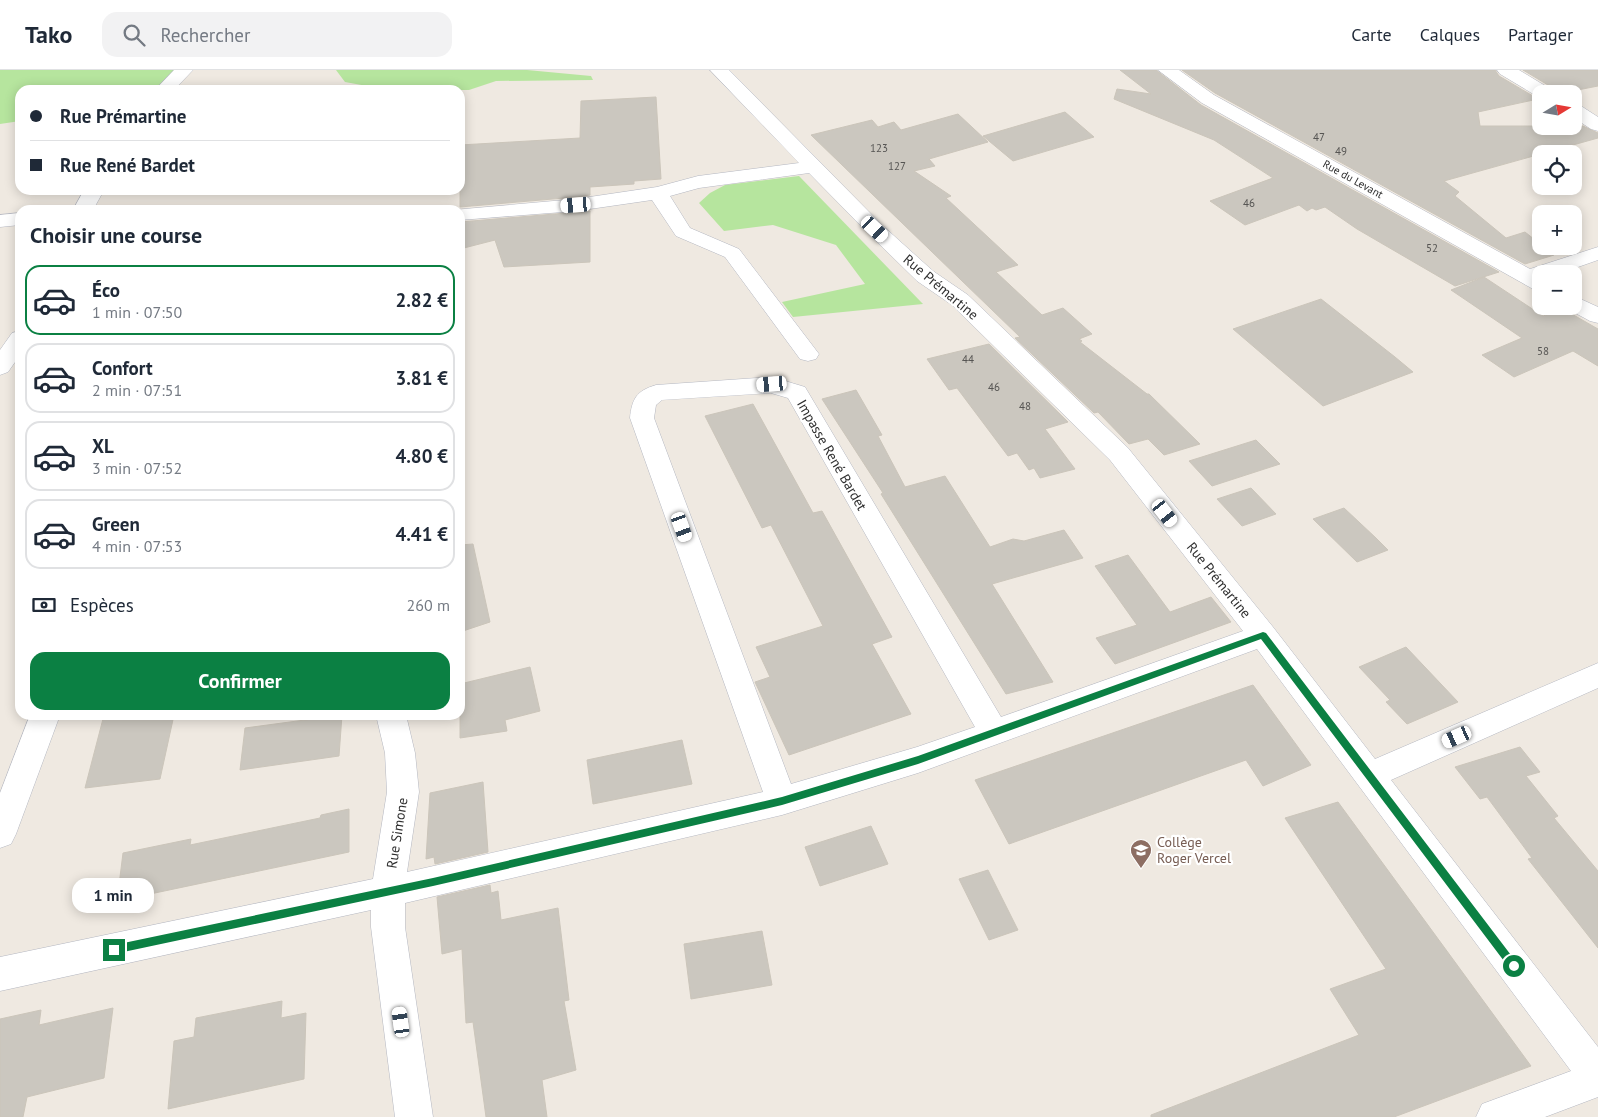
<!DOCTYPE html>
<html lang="fr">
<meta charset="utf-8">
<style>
:root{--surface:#fff;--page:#f2f2f3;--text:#1f2937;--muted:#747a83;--line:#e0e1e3;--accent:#0b8043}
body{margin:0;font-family:"PT Sans",sans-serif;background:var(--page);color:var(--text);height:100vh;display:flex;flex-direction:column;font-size:19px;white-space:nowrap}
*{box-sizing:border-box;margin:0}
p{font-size:16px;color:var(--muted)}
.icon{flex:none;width:28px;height:28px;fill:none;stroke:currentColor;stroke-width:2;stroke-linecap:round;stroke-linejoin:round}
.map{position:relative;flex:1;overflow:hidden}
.sheet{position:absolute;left:15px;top:135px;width:450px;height:515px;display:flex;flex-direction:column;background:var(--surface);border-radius:15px;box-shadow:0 2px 12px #0003}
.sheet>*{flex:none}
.guide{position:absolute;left:15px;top:15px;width:450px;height:110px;border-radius:15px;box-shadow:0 2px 12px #0003;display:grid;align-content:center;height:110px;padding:0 15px;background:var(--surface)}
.needle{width:32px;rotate:79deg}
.fabs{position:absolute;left:1532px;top:15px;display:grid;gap:10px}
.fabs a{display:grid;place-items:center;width:50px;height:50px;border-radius:10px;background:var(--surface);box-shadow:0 2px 12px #0003;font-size:25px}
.end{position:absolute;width:22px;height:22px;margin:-11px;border:6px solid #0b8043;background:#fff;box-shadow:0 0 0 2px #fff}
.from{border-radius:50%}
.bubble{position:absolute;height:35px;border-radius:15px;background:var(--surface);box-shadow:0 2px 12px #0003;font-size:16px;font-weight:600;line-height:35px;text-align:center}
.car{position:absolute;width:15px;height:30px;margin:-15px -8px;border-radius:6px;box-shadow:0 0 4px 1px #0007;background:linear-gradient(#fff 24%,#345 0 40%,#fff 0 76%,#345 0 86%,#fff 0)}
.guide b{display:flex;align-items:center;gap:18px;height:48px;font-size:19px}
.guide b+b{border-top:1px solid var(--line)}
.guide i{width:12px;height:12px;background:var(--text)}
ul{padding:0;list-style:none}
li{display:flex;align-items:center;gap:15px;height:70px;margin:0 10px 8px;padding:0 5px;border:2px solid var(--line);border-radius:15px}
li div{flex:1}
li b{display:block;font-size:19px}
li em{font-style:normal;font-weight:600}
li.on{border-color:var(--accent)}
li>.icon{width:45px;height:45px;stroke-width:1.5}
h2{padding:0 15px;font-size:22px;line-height:60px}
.pay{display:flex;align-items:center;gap:12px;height:55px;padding:0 15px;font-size:19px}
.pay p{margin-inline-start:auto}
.cta{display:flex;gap:10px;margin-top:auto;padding:10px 15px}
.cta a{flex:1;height:58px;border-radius:15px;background:var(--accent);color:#fff;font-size:20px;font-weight:600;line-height:58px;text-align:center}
header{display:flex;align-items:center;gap:30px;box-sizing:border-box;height:70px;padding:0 25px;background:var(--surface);border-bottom:1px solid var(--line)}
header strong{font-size:24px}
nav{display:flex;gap:28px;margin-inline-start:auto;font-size:18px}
.search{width:350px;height:45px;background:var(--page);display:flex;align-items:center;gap:12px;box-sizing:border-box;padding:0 18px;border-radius:15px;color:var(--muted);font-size:19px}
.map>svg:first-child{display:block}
.green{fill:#b6e59e}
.building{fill:#cbc7bf;stroke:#cbc5ba}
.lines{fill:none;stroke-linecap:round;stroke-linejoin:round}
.minor-casing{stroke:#b4b7c1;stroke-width:1}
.minor{fill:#fff;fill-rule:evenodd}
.route{fill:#0b8043}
.labels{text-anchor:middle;stroke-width:4.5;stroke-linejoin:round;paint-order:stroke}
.number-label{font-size:11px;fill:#555452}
.far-street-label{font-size:11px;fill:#2e2e2e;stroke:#fff}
.street-label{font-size:14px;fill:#2e2e2e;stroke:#fff}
.education-label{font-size:14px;fill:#785e54;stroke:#fff;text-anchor:start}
</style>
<header>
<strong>Tako</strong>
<div class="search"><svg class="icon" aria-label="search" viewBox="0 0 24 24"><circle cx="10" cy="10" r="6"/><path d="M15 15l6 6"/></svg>Rechercher</div>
<nav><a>Carte</a><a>Calques</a><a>Partager</a></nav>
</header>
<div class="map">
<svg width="1598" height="1047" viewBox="0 0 1598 1047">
<rect width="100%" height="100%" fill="#efe9e1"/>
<g class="green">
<polygon points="0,0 176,0 154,20 20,20 20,51 0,54"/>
<polygon points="336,0 527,0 591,6 593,10 496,11 469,20 389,20 345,12"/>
<polygon points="799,106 923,234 793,247 782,232 865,214 836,175 773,155 724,161 699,133 710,123 725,115"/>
</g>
<g class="building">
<polygon points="1120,0 1156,0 1201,35 1499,202 1455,216 1357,159 1325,137 1316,140 1312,138 1307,141 1299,135 1245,155 1210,131 1273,108 1214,70 1114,29 1117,19 1151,24"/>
<polygon points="1182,0 1495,0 1499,6 1538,29 1478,42 1480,56 1583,56 1598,63 1598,68 1444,111 1459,122 1455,126 1506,168 1525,162 1554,185 1525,194 1215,23"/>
<polygon points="1523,0 1598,0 1598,16 1557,24 1553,18"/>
<polygon points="656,27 661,109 634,111 634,114 590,117 590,125 576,127 460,137 460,75 580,68 581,31"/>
<polygon points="1065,42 1094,67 1013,91 983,66"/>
<polygon points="958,44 988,72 929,89 935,96 914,101 951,126 946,128 1018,195 996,202 1042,245 1063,238 1092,264 1079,269 1082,271 1080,272 1147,324 1149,324 1200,374 1164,385 1148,369 1129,374 1098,342 1094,343 1015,268 1020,267 811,65 872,50 878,57 894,52 901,60"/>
<polygon points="590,141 590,192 504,197 495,170 460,179 460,152"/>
<polygon points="1484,207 1543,246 1563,239 1598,259 1598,296 1573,281 1514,307 1482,285 1522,268 1451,220"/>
<polygon points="1321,229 1395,287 1413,302 1323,336 1233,259"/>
<polygon points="989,274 1068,352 1045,359 1075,399 1040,408 1034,398 1029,400 1017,383 1008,386 957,318 949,320 927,289"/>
<polygon points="856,320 882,365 878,366 905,417 945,406 990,477 1013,469 1024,471 1064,460 1083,488 992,514 1053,612 1006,624 881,424 883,423 822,329"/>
<polygon points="753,334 813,443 822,441 892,567 872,574 911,644 789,685 755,612 770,607 756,577 823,556 771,455 762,458 705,346"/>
<polygon points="1256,370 1280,394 1212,416 1189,391"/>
<polygon points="1251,418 1276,444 1242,456 1217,429"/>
<polygon points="1344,438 1376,468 1388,480 1357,492 1313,449"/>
<polygon points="473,474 490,552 460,562 460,475"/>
<polygon points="1128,485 1170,542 1211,527 1231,552 1115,594 1096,568 1137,555 1095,496"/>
<polygon points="1406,577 1458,632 1407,654 1386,632 1390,630 1359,597"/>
<polygon points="530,597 540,641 505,650 507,661 460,668 460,614"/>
<polygon points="1253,615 1311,695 1263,716 1246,690 1009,774 975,710"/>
<polygon points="104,645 174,645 160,709 85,718"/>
<polygon points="342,645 339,686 240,700 245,658"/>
<polygon points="682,670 692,714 593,734 587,690"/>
<polygon points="1520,677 1540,702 1526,706 1558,746 1554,748 1598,801 1598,878 1528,789 1532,788 1487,727 1480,729 1455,697"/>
<polygon points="483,712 488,782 435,794 434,787 426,789 430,723"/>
<polygon points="1338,732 1531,996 1394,1047 1151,1047 1151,1045 1359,965 1330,919 1386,899 1285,748"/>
<polygon points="349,739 349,782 117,831 123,783 191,769 190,775 320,748 321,745"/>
<polygon points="871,756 888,794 820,816 805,777"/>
<polygon points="988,800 1018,860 989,870 959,809"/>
<polygon points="490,815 491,823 498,821 501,850 558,838 569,930 564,931 576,1000 542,1010 547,1047 486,1047 473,952 466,953 462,879 442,884 437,827"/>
<polygon points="762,861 772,915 691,929 684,874"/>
<polygon points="282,931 281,948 306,943 304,1009 168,1039 174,971 194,967 196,948"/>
<polygon points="113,938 104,1008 27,1027 23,1047 0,1047 0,949 41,940 39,955"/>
</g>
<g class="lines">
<g class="minor-casing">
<g id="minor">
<polygon points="174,0 193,0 174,20 155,20"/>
<path d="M710 0H729L882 155 933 201 968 225 1128 378 1273 557 1375 689 1598 593V618L1391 710 1598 977V1027L1545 1047H1476L1482 1034 1571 1001 1257 579 918 703 782 745 405 833V857L433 1047H395L371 857V840L0 921V887L373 809 387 722 385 683 376 645H406L415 683 419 722 407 802 763 722 630 348C632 329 636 321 656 315L772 307 805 317 1001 647 1243 561 1110 390 952 235 917 211 868 163 809 103 699 118 670 126 690 158 739 179 819 284 816 289 808 291 800 289 725 187 676 166 652 130 576 141 460 150V140H453L576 129 657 117 698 106 799 93ZM771 323 788 328 975 657 917 677 791 714 654 348 656 335 662 330Z"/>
<polygon points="1158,0 1179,0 1214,25 1530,199 1598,177 1598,190 1558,204 1541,204 1541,220 1533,219 1202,33"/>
<polygon points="1497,0 1519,0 1552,20 1555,24 1541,24 1541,28 1540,28 1500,4"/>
<polygon points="1574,34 1581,36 1598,47 1598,61 1591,59 1574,48"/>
<polygon points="84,120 104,120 93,140 73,140"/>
<polygon points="20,143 20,155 0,157 0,145"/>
<polygon points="1574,226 1598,237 1598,253 1590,251 1566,238 1565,236 1574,236"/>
<polygon points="20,261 20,285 8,302 0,305 0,280 12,263"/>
<polygon points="30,645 60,645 16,764 11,774 0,778 0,723"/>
</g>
</g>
<use href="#minor" class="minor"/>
</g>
<polygon class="route" points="1263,562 1266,563 1517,893 1517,899 1510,899 1261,569 918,694 782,735 433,816 114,884 109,880 114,875 433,808 782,727 918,686"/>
<defs>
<g id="school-pin" transform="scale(1.125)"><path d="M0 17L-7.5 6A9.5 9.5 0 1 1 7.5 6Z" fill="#8d6e63" stroke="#fff"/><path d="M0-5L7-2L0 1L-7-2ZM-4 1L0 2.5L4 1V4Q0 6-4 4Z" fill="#fff"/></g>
</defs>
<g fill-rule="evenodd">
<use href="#school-pin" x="1141" y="780"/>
</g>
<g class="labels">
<g class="number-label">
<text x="1319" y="71">47</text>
<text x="879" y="82">123</text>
<text x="1341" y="85">49</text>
<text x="897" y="100">127</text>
<text x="1249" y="137">46</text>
<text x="1432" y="182">52</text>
<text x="1543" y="285">58</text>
<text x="968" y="293">44</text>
<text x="994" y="321">46</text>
<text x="1025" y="340">48</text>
</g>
<g class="far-street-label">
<text transform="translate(1353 109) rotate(29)" y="4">Rue du Levant</text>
</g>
<g class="street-label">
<text transform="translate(941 217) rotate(40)" y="5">Rue Prémartine</text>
<text transform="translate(832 385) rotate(60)" y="5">Impasse René Bardet</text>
<text transform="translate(1219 510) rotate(51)" y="5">Rue Prémartine</text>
<text transform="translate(397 763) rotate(-81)" y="5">Rue Simone</text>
</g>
<g class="education-label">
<text x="1157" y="777">Collège<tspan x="1157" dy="16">Roger Vercel</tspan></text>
</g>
</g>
</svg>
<div class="fabs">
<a><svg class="needle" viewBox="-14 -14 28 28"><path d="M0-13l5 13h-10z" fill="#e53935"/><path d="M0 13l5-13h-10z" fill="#747a83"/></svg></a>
<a><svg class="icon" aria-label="locate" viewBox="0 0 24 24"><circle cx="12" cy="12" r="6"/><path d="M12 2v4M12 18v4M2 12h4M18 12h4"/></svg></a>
<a>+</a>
<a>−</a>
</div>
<i class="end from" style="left:1514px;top:896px"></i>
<i class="end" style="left:114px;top:880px"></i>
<div class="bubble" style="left:72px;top:808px;width:82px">1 min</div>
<i class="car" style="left:576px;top:135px;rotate:266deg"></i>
<i class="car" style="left:875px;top:159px;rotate:133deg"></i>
<i class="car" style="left:772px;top:314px;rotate:266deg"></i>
<i class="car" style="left:1165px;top:443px;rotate:142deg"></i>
<i class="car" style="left:682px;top:457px;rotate:160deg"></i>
<i class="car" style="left:1457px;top:667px;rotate:246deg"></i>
<i class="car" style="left:401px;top:952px;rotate:352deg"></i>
<div class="guide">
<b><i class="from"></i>Rue Prémartine</b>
<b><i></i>Rue René Bardet</b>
</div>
<section class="sheet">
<h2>Choisir une course</h2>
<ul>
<li class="on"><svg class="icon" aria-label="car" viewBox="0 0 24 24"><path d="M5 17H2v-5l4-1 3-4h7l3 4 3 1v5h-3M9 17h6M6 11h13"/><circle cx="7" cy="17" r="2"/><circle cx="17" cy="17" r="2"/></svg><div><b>Éco</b><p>1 min · 07:50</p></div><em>2.82 €</em></li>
<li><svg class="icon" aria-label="car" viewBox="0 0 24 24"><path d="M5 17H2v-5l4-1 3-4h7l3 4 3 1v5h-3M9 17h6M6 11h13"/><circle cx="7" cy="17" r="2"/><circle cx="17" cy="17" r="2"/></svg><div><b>Confort</b><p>2 min · 07:51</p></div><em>3.81 €</em></li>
<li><svg class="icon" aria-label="car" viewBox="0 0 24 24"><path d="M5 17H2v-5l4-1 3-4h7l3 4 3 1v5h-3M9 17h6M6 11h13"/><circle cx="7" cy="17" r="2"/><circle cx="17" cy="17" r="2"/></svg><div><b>XL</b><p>3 min · 07:52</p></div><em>4.80 €</em></li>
<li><svg class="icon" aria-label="car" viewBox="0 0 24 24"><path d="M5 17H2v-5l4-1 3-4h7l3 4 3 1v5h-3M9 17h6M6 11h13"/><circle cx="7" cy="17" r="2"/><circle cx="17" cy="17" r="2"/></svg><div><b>Green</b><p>4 min · 07:53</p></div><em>4.41 €</em></li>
</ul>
<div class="pay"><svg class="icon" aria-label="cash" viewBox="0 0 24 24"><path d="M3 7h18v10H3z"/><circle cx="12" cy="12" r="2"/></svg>Espèces<p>260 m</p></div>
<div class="cta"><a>Confirmer</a></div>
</section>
</div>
